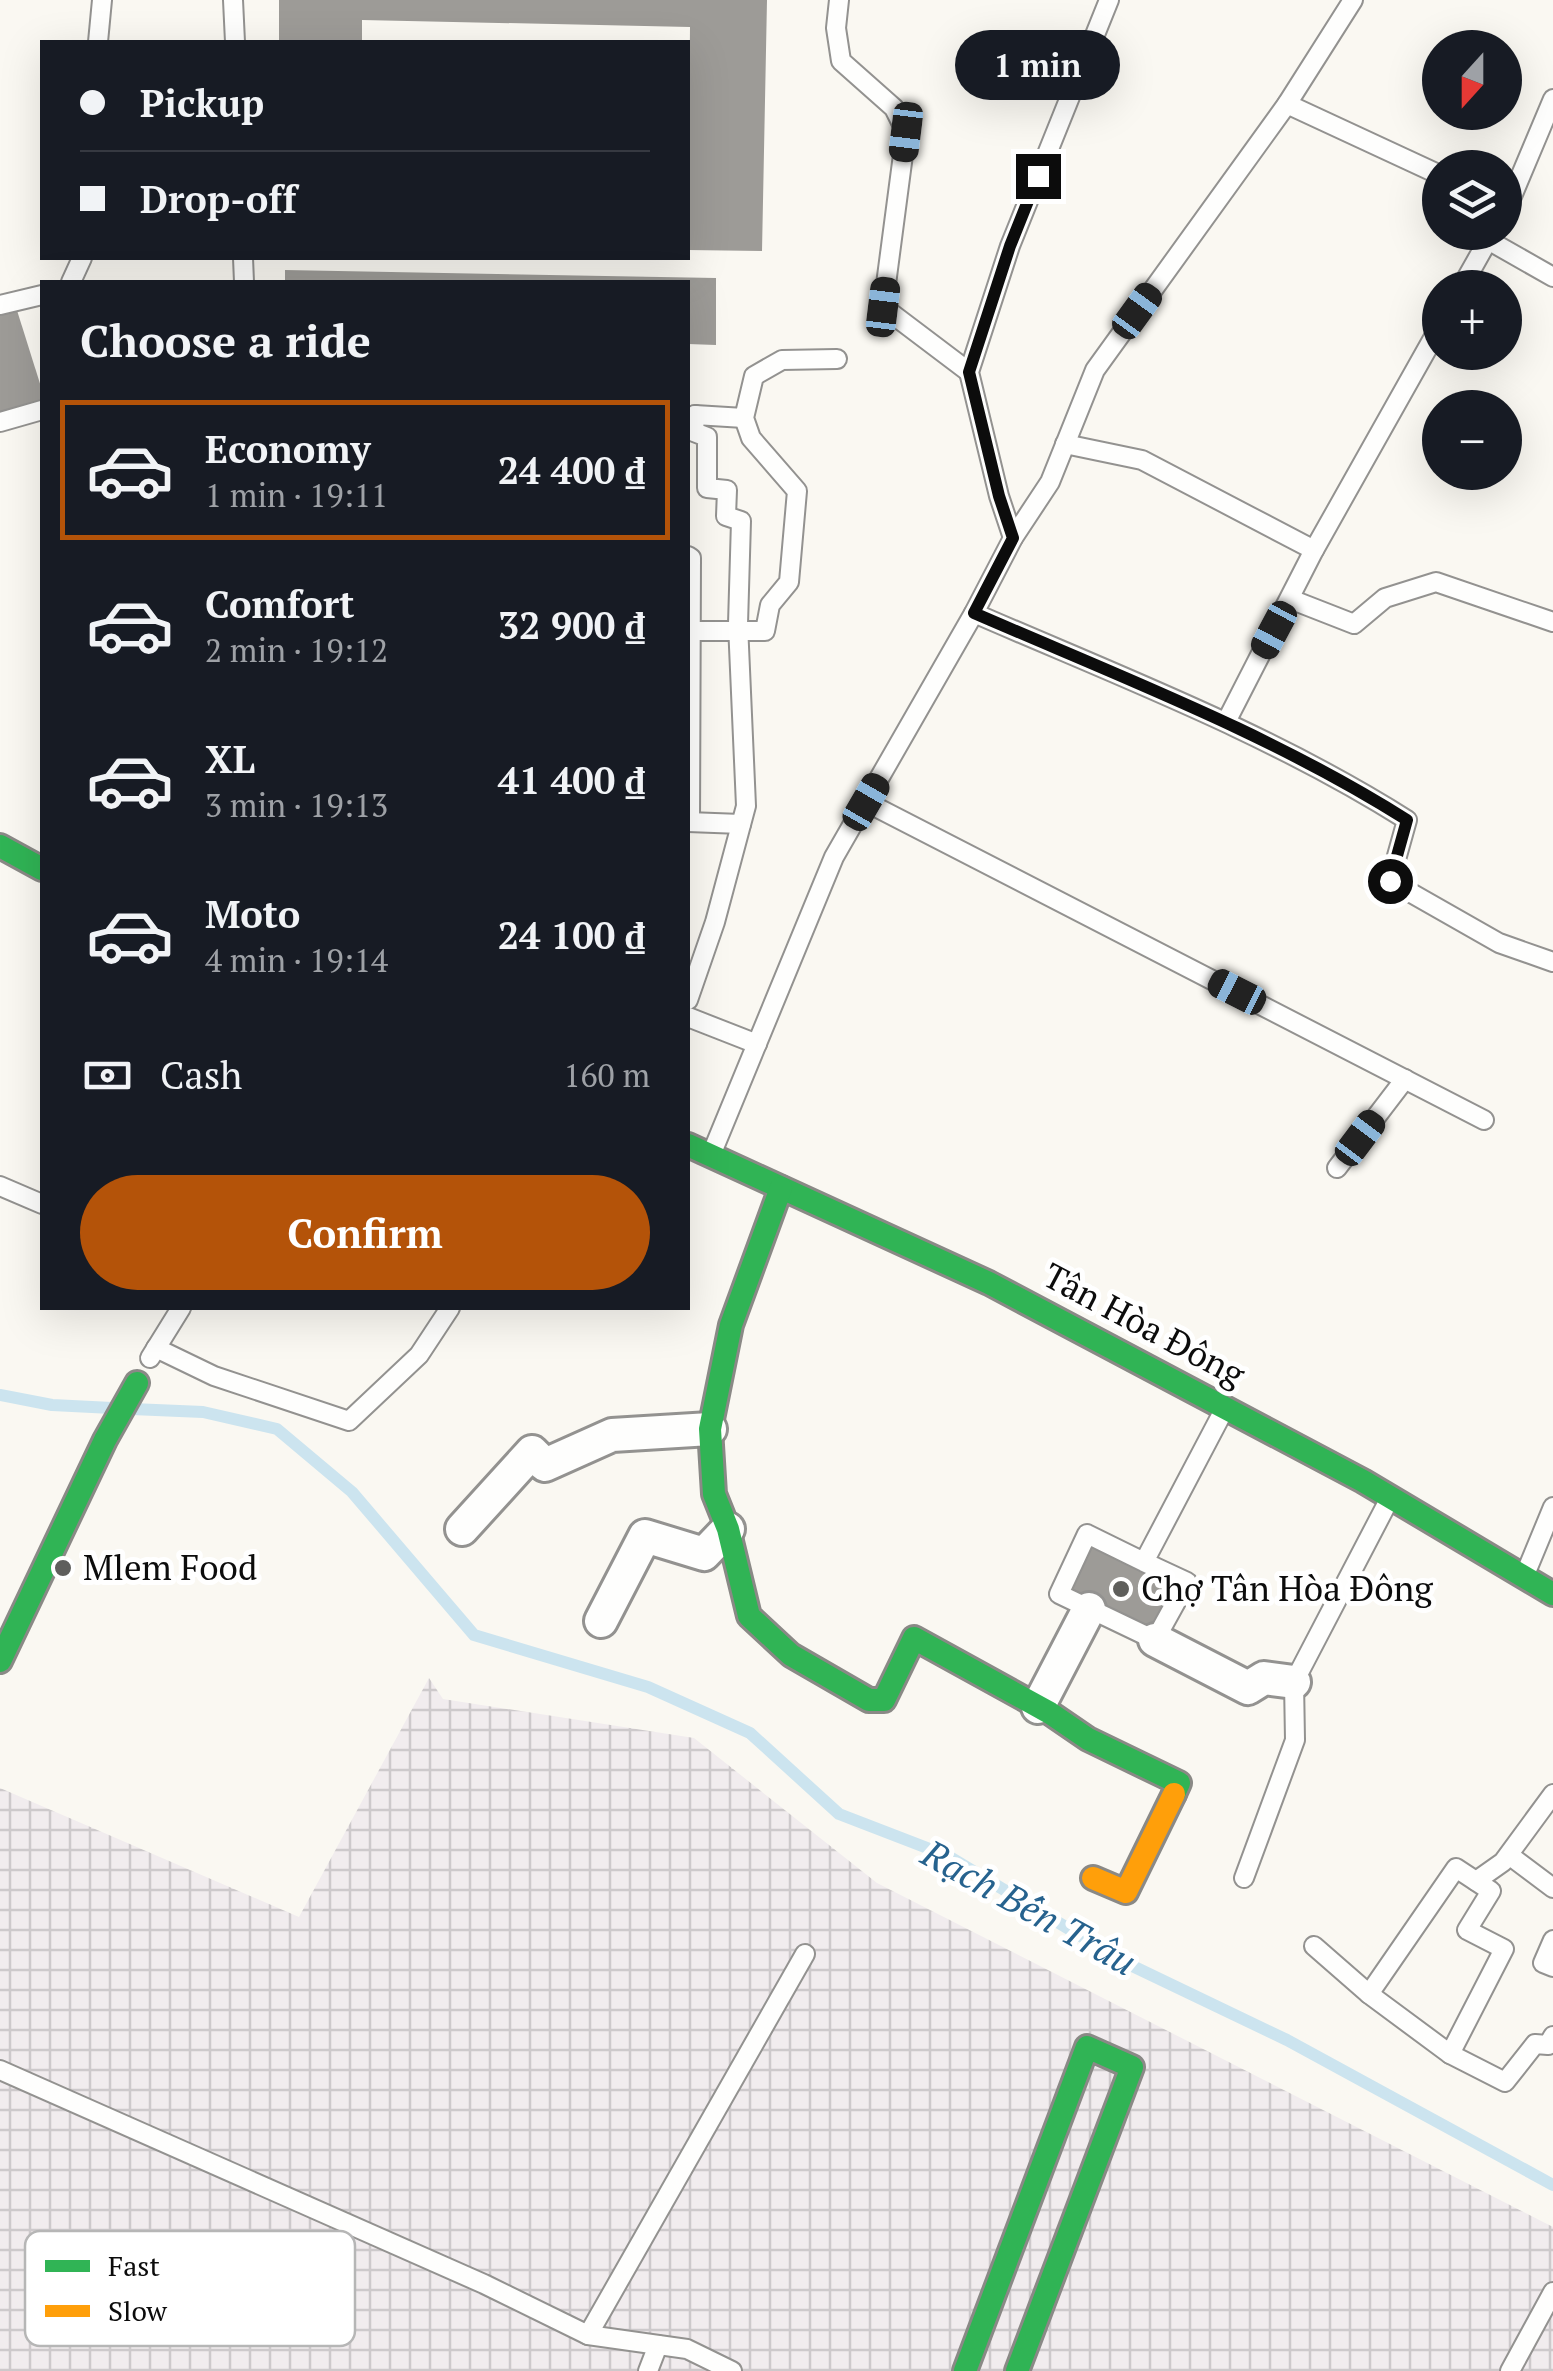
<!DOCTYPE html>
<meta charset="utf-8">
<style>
:root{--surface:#171b24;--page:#242831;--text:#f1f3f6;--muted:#9ea1a6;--line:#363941;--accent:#b45309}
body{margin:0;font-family:"PT Serif",serif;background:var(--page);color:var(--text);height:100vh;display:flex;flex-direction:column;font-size:38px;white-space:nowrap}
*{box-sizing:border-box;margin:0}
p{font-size:32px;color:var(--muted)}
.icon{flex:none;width:55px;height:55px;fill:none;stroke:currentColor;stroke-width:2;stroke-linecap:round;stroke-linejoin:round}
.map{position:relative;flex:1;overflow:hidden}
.drawer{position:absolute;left:40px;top:280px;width:650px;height:1030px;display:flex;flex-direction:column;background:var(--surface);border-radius:0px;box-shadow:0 10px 40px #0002}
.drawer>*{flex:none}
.guide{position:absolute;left:40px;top:40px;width:650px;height:220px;border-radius:0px;box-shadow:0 10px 40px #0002;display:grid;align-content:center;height:220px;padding:0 40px;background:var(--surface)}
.needle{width:65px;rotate:201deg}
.controls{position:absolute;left:1422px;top:30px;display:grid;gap:20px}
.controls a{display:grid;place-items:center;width:100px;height:100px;border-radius:50%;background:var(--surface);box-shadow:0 10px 40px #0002;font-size:50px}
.end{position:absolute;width:45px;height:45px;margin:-22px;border:12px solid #0c0c0c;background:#fff;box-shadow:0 0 0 5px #fff}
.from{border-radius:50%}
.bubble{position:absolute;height:70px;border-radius:35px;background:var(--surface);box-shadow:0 10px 40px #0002;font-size:32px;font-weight:700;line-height:70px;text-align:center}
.car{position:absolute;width:30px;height:60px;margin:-30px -15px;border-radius:12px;box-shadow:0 0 8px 2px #0007;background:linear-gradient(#222 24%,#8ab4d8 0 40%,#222 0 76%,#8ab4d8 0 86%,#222 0)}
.guide b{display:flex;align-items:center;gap:35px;height:95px;font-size:38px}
.guide b+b{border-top:2px solid var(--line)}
.guide i{width:25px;height:25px;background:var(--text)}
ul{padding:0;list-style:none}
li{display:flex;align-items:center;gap:30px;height:140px;margin:0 20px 15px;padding:0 20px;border:5px solid transparent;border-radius:0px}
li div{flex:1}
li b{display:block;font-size:38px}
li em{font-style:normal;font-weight:700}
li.selected{border-color:var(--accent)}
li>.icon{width:90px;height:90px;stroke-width:1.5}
h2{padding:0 40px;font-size:45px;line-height:120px}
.pay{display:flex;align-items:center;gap:25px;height:110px;padding:0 40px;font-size:38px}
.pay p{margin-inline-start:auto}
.cta{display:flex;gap:20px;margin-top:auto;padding:20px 40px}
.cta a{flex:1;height:115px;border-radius:60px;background:var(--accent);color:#fff;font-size:40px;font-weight:700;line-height:115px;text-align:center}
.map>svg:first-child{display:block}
.industrial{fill:url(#industrial-grid)}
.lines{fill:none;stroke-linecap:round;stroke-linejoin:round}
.stream{stroke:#cce4ef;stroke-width:12}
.building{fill:#9d9b97}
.lane-casing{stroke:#939290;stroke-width:22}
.street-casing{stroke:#939290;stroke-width:38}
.fast-casing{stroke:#8a8986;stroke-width:28}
.slow-casing{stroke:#8a8986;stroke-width:28}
.lane{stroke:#fefefd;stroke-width:18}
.street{stroke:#fefefd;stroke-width:32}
.fast{stroke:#30b455;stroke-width:22}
.slow{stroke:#ff9f0a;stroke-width:22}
.route{stroke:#0c0c0c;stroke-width:12}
.poi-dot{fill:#5f5f5c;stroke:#fff;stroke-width:4}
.labels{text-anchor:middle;stroke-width:10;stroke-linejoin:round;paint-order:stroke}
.street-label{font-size:35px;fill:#0c0c0c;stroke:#fff}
.poi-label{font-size:35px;fill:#0c0c0c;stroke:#fff;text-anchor:start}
.water-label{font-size:38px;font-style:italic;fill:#26628e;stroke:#fff}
.key{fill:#fff;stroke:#b6b6b6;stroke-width:2.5}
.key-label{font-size:28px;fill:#0c0c0c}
</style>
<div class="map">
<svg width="1553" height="2371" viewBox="0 0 1553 2371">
<defs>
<pattern id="industrial-grid" width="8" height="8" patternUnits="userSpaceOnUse" patternTransform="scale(2.5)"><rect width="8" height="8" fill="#f1ecee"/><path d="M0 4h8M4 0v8" fill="none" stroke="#cdc9cb"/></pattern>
</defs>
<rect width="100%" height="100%" fill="#faf8f2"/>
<polygon class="industrial" points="429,1678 443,1699 694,1738 877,1883 1553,2227 1553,2371 0,2371 0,1788 299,1917"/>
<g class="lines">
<g class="stream">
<polyline points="0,1395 52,1405 112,1408"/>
<polyline points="132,1409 203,1412 277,1429 352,1492 474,1635 648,1687 750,1733 839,1814 948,1856 1122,1961 1287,2040 1553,2185"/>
</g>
</g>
<g class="building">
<polygon points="279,0 767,0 762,251 688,250 690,27 362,20 362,42 279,42"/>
<polygon points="285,270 716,278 716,345 688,344 688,282 285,282"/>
<polygon points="15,304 42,390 42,402 0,415 0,309"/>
<polygon points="1092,1537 1179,1586 1149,1637 1064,1591"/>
</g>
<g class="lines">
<g class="lane-casing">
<g id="lane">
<polyline points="233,0 235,42"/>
<polyline points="839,0 836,28 841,61 894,108 906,132 883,307 969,372"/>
<polyline points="98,42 102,0"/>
<polyline points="1287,104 1440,175"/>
<polyline points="1505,213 1553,99"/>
<polyline points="1488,240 1553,277"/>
<polyline points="243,258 244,282"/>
<polyline points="71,282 82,258"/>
<polyline points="1461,288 1492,233"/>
<polyline points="0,305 42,295"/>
<polyline points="695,415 744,418"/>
<polyline points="0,422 42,410"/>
<polyline points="1065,444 1142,460 1314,550"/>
<polyline points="1013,538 999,496 969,372 1010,246 1109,0"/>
<polyline points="688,556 691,558 690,822"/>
<polyline points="1290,599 1354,624 1385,598 1436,582 1553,622"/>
<path d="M974 613C1121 677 1271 734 1407 820L1390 881 1499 943 1553 962"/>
<polyline points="688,631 765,631 770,605 789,582 797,491 751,438 744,418 754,376 782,360 837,359"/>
<polyline points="1226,722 1314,550 1440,326"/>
<polyline points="866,802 1484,1120"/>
<polyline points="688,822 741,824"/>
<polyline points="688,1000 715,922 746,806 738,624 741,521 726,516 727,490 707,488 707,437 694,432 695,415"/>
<polyline points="688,1017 757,1044"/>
<polyline points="711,1155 834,857 974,613 1013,538 1050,482 1095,370 1287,104 1353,0"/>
<polyline points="1337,1168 1405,1079"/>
<polyline points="0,1186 42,1204"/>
<polyline points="156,1348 214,1376 349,1421 419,1355 450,1308"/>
<polyline points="150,1358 181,1308"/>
<polyline points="1144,1562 1187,1582 1155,1640 1059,1594 1087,1534 1144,1562 1225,1408"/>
<polyline points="1524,1577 1553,1507"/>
<polyline points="1509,1855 1553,1888"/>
<polyline points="1244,1878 1295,1740 1294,1682 1390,1498"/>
<polyline points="1476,1881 1503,1862 1553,1794"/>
<polyline points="1553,1940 1543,1963 1553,1967"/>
<polyline points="1314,1946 1369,1994 1456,1868 1491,1891 1467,1930 1504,1949 1450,2054"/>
<polyline points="1369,1994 1450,2054 1505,2082 1535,2044 1548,2045 1553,2036"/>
<polyline points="0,2070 484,2284 588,2335 687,2349 732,2371"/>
<polyline points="588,2335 805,1954"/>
<polyline points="648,2371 658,2345"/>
<polyline points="1510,2371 1553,2292"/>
</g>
</g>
<g class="street-casing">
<g id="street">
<polyline points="462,1529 532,1452 545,1465 612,1435 710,1429"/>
<polyline points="601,1621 645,1536 704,1554 728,1529"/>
<polyline points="1155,1640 1248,1688 1264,1678 1294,1682"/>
<polyline points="1038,1707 1089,1609"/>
</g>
</g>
<g class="fast-casing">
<g id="fast">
<polyline points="0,846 42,869"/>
<polyline points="688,1145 989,1283 1363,1481 1553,1594"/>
<polyline points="781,1188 731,1325 710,1429 714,1494 728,1529 749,1616 791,1655 869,1700 884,1700 914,1638 1050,1713 1088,1739 1179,1783 1174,1794"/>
<polyline points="0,1661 105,1440 137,1383"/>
<polyline points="965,2371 1087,2047 1132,2067 1017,2371"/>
</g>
</g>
<g class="slow-casing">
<polyline id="slow" points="1093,1878 1126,1892 1174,1794"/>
</g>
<use href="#lane" class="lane"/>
<use href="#street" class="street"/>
<use href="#fast" class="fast"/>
<use href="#slow" class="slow"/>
</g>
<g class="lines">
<path class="route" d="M1038 176 1010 246 969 372 999 496 1013 538 974 613C1121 677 1271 734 1407 820L1390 881"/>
</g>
<g class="poi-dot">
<circle cx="63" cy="1568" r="10"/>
<circle cx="1121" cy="1589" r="10"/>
</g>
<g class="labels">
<g class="street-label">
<text transform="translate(1144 1325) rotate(28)" y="12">Tân Hòa Đông</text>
</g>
<g class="poi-label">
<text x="83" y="1580">Mlem Food</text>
<text x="1141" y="1601">Chợ Tân Hòa Đông</text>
</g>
<g class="water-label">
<text transform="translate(1029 1908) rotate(29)" y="13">Rạch Bến Trâu</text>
</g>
</g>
<rect x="25" y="2231" width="330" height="115" rx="15" class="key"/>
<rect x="45" y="2260" width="45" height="12" fill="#30b455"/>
<rect x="45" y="2305" width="45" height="12" fill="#ff9f0a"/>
<g class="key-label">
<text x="108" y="2276">Fast</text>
<text x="108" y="2321">Slow</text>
</g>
</svg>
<div class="controls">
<a><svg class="needle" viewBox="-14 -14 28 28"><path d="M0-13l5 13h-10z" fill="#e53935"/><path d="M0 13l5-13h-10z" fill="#9ea1a6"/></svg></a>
<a><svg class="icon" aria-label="layers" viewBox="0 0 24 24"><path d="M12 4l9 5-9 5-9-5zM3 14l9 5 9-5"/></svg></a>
<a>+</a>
<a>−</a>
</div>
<i class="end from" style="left:1390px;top:881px"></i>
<i class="end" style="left:1038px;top:176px"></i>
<div class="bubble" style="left:955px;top:30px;width:165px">1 min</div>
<i class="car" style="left:906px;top:132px;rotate:187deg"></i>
<i class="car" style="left:883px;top:307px;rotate:7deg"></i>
<i class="car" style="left:1137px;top:311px;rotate:36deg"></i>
<i class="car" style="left:1274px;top:630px;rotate:208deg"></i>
<i class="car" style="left:866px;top:802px;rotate:30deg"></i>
<i class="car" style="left:1237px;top:992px;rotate:297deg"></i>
<i class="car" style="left:1360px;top:1138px;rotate:37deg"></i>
<div class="guide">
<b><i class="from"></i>Pickup</b>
<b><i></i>Drop-off</b>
</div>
<section class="drawer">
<h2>Choose a ride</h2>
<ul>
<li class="selected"><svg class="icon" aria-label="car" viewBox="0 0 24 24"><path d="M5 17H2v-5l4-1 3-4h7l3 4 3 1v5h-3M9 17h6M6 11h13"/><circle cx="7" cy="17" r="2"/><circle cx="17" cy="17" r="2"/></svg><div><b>Economy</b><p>1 min · 19:11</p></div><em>24 400 ₫</em></li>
<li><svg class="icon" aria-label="car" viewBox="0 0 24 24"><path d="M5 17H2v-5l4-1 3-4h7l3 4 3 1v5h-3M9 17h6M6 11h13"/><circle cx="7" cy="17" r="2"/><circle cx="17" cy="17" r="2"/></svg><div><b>Comfort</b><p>2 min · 19:12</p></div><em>32 900 ₫</em></li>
<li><svg class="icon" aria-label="car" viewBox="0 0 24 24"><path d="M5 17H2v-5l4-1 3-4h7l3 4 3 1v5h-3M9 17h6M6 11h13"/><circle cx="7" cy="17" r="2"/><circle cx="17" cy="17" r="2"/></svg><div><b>XL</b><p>3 min · 19:13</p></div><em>41 400 ₫</em></li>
<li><svg class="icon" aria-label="car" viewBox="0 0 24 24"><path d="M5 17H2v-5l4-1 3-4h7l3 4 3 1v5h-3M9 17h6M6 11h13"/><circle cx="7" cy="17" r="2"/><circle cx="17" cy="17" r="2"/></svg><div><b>Moto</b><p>4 min · 19:14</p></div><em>24 100 ₫</em></li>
</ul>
<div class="pay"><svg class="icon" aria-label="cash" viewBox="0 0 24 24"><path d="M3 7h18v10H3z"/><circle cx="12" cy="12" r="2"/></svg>Cash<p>160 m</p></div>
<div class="cta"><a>Confirm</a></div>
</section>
</div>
